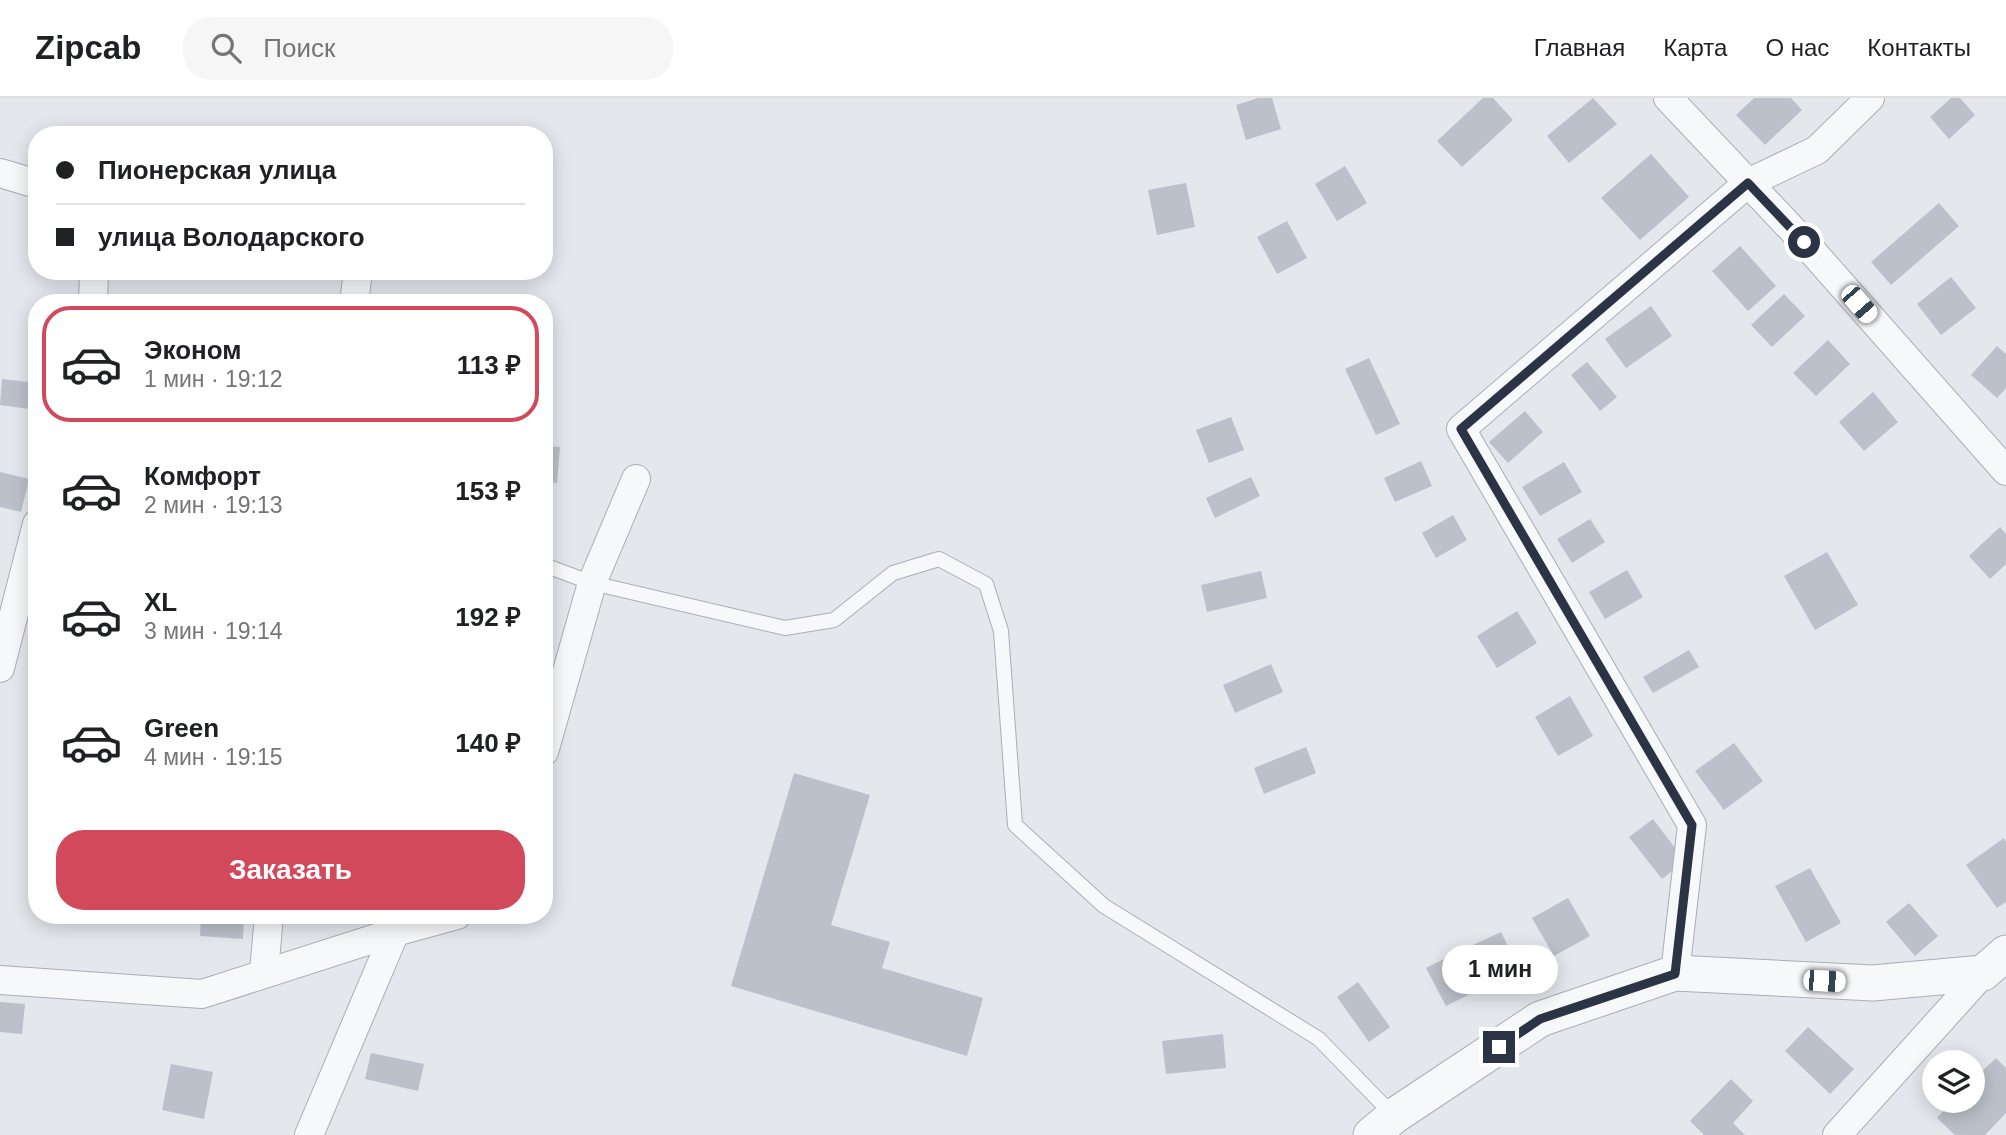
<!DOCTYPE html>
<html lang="ru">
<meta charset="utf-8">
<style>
:root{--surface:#fff;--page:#f6f6f6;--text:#202124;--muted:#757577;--line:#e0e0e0;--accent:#d1495b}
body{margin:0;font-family:Helvetica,sans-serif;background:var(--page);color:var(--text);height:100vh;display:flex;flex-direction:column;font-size:26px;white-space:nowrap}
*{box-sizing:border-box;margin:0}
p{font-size:23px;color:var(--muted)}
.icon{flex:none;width:38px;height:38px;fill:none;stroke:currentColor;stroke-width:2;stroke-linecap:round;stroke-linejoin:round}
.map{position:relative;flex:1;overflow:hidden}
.panel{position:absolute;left:28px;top:196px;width:525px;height:630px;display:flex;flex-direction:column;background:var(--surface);border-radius:28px;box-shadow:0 4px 18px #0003}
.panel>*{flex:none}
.top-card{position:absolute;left:28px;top:28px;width:525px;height:154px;border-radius:28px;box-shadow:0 4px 18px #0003;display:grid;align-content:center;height:154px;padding:0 28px;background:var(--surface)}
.tools{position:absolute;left:1922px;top:952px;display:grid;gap:14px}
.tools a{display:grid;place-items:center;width:63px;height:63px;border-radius:50%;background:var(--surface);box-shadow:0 4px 18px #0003;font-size:35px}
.end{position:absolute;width:32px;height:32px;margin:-16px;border:9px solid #2b3445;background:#fff;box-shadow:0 0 0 4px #fff}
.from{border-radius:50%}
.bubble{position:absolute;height:49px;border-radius:24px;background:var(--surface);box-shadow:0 4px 18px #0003;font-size:23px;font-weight:800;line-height:49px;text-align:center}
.car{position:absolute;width:21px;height:42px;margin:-21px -10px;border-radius:9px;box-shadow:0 0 5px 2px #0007;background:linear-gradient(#fff 24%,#345 0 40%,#fff 0 76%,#345 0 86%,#fff 0)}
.top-card b{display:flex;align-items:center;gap:24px;height:66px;font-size:26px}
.top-card b+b{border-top:2px solid var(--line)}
.top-card i{width:18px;height:18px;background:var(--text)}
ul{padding:12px 0 0;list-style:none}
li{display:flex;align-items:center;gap:21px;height:116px;margin:0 14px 10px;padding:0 14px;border:4px solid transparent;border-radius:28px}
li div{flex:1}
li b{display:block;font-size:26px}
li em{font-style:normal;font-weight:800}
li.selected{border-color:var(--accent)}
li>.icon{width:63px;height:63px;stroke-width:1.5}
.cta{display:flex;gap:14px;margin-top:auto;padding:14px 28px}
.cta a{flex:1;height:80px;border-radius:28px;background:var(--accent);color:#fff;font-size:28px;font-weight:800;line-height:80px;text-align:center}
header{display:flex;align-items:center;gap:42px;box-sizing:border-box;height:98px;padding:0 35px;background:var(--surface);border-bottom:2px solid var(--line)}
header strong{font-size:33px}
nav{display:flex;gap:38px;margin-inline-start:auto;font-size:24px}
.search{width:490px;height:63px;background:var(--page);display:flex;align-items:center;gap:18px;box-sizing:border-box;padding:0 24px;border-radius:28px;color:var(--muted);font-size:26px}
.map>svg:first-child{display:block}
.building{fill:#bbc0ca}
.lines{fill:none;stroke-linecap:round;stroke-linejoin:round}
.service-casing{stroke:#a9aeb7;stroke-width:16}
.minor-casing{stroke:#a9aeb7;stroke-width:30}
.tertiary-casing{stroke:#a9aeb7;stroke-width:37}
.service{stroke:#f7f8fa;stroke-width:14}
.minor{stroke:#f7f8fa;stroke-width:28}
.tertiary{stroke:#f7f8fa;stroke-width:35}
.route{stroke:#2b3445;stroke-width:9}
</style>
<header>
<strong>Zipcab</strong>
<div class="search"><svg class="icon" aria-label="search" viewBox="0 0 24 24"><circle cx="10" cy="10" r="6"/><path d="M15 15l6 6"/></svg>Поиск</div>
<nav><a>Главная</a><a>Карта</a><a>О нас</a><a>Контакты</a></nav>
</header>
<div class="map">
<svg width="2006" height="1037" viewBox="0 0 2006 1037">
<rect width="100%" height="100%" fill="#e4e7ec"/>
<g class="building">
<polygon points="1258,0 1272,0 1281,31 1246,42 1236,7"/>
<polygon points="1483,0 1493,0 1513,22 1462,69 1437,43"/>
<polygon points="1593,0 1617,26 1569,65 1547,38"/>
<polygon points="1754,0 1791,0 1802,12 1765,47 1736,17"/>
<polygon points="1951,0 1960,0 1975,17 1949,41 1930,19"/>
<polygon points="1651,56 1689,99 1640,142 1601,100"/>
<polygon points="1345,68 1367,105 1337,123 1315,86"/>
<polygon points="1186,85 1195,129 1157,137 1148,92"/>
<polygon points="1939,105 1959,128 1891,187 1871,164"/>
<polygon points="1287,123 1307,160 1277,176 1257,139"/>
<polygon points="1740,148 1776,188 1748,213 1712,173"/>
<polygon points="1951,179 1976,210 1941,237 1917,206"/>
<polygon points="1784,196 1805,218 1772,249 1751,227"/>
<polygon points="1651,208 1672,238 1626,270 1605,241"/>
<polygon points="1828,242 1850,266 1816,298 1793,275"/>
<polygon points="1997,248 2006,256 2006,290 1997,300 1971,277"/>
<polygon points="1369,260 1400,326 1376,337 1345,271"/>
<polygon points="1587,264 1617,299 1600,313 1571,277"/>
<polygon points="2,281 37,285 37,312 0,307"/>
<polygon points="1873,294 1898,324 1864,353 1839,324"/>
<polygon points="1525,313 1543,334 1508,365 1489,344"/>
<polygon points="1231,319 1244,352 1209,365 1196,332"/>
<polygon points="544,348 560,349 557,385 544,384"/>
<polygon points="1421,363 1432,388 1395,404 1384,380"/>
<polygon points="1564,364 1582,394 1540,418 1522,389"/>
<polygon points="0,374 29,381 21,414 0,409"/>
<polygon points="1251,379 1260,398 1215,420 1206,400"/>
<polygon points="1453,417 1467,442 1436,460 1422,435"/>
<polygon points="1590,421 1605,444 1572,465 1557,441"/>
<polygon points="2000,429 2006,436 2006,466 1990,481 1969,458"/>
<polygon points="1827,454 1858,507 1815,532 1784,478"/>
<polygon points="1627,472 1643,499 1605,521 1589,494"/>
<polygon points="1261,473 1267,500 1207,514 1201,487"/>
<polygon points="1517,513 1537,545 1497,570 1477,538"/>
<polygon points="1689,552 1699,569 1653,595 1643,579"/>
<polygon points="1271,566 1283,594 1235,615 1223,587"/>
<polygon points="1570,598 1593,638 1558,658 1535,619"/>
<polygon points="1734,645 1763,683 1724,712 1695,673"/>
<polygon points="1306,649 1316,675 1264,696 1254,670"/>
<polygon points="794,675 870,697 831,827 890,844 882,870 983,900 967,958 731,888"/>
<polygon points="1653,721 1685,763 1662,781 1629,739"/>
<polygon points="2004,740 2006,744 2006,804 1997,810 1966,767"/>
<polygon points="1810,770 1841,825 1806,844 1775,788"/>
<polygon points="1568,800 1590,838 1554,858 1532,820"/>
<polygon points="1909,805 1938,838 1915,858 1886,824"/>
<polygon points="201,817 244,817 243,841 200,838"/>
<polygon points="1501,834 1521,875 1492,888 1473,847"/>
<polygon points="1450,858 1470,896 1446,908 1426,870"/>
<polygon points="1358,884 1390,929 1369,944 1337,899"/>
<polygon points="0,904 25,906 22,936 0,934"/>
<polygon points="1808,929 1854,971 1830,996 1785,953"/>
<polygon points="1223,936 1226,970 1166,976 1162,943"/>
<polygon points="371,955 424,966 418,993 365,981"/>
<polygon points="1996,960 2006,970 2006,1015 1985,1037 1955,1037 1937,1020 1953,1003 1972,1003 1972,983"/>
<polygon points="171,966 213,974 204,1021 162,1012"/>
<polygon points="1731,981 1753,1003 1733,1025 1745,1037 1704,1037 1690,1023"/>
</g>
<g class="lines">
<g class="service-casing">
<polyline id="service" points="544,467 592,485 785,530 834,522 893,475 939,461 986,486 1001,533 1015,727 1104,808 1319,941 1393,1017"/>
</g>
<g class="minor-casing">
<g id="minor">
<polyline points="1668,0 1804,144 2006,373"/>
<polyline points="0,75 37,86"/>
<polyline points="93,205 94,173"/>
<polyline points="354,205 358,173"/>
<polyline points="0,570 37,426"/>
<polyline points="544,654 592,485 636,381"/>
<polyline points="264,874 269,817"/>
<polyline points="1675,875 1692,727 1461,331 1748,85 1817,52 1870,0"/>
<polyline points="0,882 202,896 395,834 457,817"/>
<polyline points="309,1037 395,834"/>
<polyline points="1837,1037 1983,875"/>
</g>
</g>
<g class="tertiary-casing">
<polyline id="tertiary" points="1371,1037 1394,1018 1540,921 1675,875 1873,885 1983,875 2006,855"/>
</g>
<use href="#service" class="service"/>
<use href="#minor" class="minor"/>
<use href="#tertiary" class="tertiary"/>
</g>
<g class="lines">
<polyline class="route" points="1499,949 1540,921 1675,876 1692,727 1461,331 1748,85 1804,144"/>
</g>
</svg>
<div class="tools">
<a><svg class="icon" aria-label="layers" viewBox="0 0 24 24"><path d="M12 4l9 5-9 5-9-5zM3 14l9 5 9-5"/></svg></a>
</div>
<i class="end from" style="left:1804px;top:144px"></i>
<i class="end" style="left:1499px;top:949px"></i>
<div class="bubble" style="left:1442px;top:847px;width:116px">1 мин</div>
<i class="car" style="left:1859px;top:206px;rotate:139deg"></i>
<i class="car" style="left:1824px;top:883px;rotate:93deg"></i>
<div class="top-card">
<b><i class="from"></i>Пионерская улица</b>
<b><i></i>улица Володарского</b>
</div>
<section class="panel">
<ul>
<li class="selected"><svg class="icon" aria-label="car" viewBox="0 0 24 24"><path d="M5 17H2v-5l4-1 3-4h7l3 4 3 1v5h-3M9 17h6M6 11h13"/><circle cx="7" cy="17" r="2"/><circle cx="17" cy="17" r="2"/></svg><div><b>Эконом</b><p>1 мин · 19:12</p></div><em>113 ₽</em></li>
<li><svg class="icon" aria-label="car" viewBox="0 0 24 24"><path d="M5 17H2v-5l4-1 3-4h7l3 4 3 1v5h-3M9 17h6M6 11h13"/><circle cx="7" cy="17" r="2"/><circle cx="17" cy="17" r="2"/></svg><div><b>Комфорт</b><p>2 мин · 19:13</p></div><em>153 ₽</em></li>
<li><svg class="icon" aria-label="car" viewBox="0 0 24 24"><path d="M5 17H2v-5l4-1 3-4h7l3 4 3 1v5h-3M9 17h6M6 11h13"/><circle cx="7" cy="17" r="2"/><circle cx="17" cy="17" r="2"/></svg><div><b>XL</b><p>3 мин · 19:14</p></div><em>192 ₽</em></li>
<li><svg class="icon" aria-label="car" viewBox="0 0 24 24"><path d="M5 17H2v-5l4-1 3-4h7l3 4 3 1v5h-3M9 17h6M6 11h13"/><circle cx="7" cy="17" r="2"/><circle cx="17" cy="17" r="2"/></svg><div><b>Green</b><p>4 мин · 19:15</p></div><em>140 ₽</em></li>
</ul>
<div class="cta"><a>Заказать</a></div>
</section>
</div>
